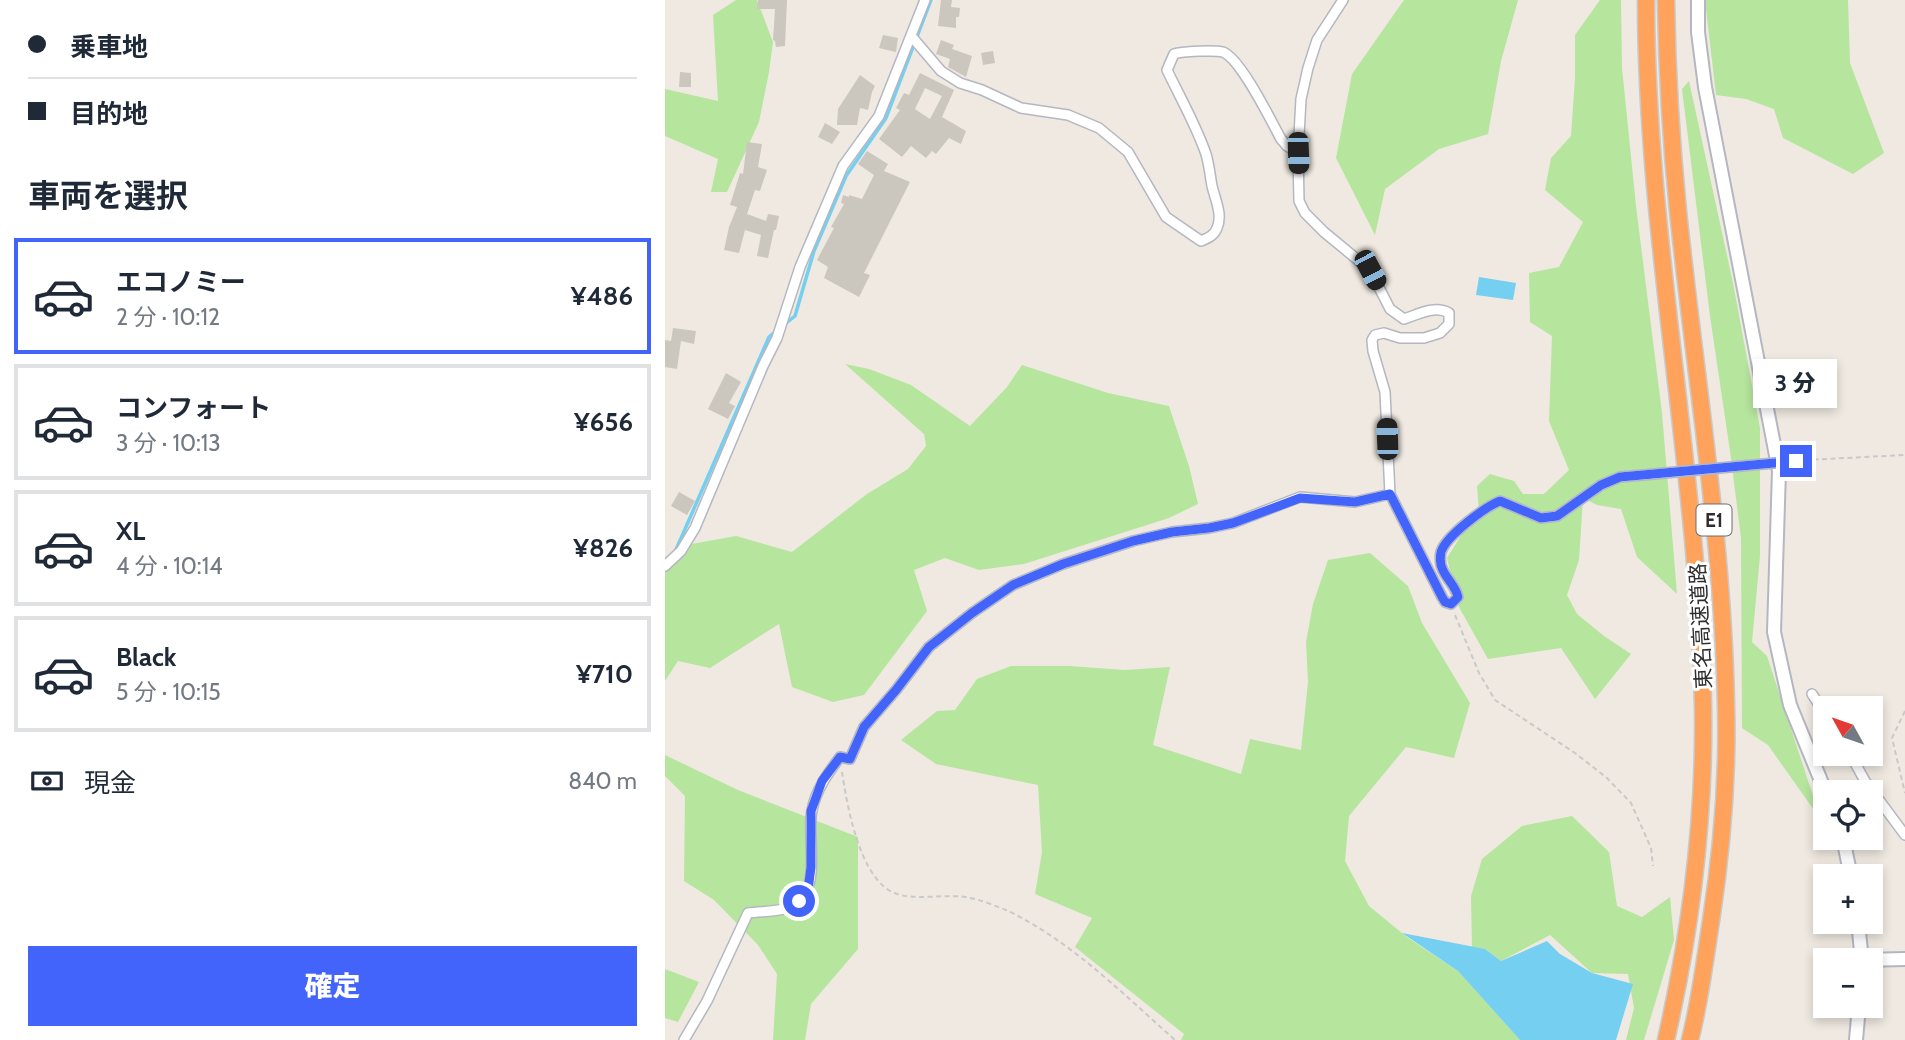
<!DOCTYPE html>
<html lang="ja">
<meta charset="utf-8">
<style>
:root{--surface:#fff;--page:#f2f2f3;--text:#1f2937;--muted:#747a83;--line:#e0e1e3;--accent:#4264fb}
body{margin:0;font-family:Cabin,"Noto Sans JP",sans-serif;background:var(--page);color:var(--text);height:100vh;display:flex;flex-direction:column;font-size:26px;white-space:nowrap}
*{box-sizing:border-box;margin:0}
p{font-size:23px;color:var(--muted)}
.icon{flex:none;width:38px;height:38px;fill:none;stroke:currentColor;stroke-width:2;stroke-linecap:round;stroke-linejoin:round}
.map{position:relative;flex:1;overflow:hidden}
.side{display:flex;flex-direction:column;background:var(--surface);width:665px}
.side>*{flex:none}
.guide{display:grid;align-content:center;height:154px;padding:0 28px;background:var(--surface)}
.needle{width:46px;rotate:310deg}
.fabs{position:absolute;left:1148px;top:696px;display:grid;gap:14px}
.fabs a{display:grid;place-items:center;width:70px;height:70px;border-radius:0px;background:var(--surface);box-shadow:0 4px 10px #0003;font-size:35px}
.end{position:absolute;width:32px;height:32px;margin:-16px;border:9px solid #4264fb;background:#fff;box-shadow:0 0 0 4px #fff}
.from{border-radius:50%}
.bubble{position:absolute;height:49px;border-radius:0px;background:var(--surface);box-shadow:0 4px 10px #0003;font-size:23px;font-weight:800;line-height:49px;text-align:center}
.car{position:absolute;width:21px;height:42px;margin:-21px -10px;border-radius:9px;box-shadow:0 0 5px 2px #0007;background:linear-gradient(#222 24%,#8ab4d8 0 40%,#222 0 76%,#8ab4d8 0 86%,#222 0)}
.guide b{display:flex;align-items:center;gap:24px;height:66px;font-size:26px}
.guide b+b{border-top:2px solid var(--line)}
.guide i{width:18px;height:18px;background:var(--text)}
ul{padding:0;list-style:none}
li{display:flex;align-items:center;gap:21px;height:116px;margin:0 14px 10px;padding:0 14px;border:4px solid var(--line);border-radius:0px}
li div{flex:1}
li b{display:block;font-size:26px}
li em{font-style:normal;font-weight:800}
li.selected{border-color:var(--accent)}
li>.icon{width:63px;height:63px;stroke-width:1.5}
h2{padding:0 28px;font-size:32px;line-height:84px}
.pay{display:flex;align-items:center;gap:18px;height:77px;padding:0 28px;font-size:26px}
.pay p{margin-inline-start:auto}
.primary-button{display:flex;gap:14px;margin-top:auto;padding:14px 28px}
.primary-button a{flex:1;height:80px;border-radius:0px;background:var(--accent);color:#fff;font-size:28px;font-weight:800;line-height:80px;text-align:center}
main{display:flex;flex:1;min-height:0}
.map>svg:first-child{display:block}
.green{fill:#b6e59e}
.water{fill:#75cff0}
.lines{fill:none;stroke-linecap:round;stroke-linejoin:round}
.stream{stroke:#75cff0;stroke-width:3.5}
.building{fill:#cbc7bf;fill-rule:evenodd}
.street-casing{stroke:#b4b7c1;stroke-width:12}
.secondary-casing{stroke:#b4b7c1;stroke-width:16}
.highway-casing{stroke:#c9c9c9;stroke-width:19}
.path{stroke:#c9c9c9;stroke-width:2;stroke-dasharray:5 3.5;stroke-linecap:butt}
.street{stroke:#fff;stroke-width:9}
.secondary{stroke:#fff;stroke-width:12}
.highway{stroke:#ffa35c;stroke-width:16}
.street-bridge-casing{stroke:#b4b7c1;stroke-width:12;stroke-linecap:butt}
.street-bridge{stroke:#fff;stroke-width:9}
.route{stroke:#4264fb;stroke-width:9}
.labels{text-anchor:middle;stroke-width:6;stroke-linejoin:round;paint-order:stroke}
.shield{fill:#fff;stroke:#6d6d6d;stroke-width:2}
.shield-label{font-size:19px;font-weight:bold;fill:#2e2e2e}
.street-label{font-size:21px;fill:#2e2e2e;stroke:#fff}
</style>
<main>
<section class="side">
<div class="guide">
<b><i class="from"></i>乗車地</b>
<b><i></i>目的地</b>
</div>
<h2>車両を選択</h2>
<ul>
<li class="selected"><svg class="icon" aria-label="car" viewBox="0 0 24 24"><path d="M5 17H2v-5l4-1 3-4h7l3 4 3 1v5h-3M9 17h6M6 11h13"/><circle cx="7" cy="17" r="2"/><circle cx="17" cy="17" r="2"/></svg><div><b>エコノミー</b><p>2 分 · 10:12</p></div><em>¥486</em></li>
<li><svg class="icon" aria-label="car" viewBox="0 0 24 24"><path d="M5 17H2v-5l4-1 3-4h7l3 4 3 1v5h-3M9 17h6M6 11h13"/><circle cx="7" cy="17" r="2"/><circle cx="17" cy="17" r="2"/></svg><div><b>コンフォート</b><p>3 分 · 10:13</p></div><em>¥656</em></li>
<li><svg class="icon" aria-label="car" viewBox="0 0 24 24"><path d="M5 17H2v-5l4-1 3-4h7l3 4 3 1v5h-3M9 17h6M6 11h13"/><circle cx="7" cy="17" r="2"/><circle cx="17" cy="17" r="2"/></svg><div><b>XL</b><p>4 分 · 10:14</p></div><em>¥826</em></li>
<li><svg class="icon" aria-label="car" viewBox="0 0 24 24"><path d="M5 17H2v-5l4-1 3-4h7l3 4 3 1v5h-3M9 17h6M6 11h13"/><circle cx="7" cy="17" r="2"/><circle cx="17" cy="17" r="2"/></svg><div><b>Black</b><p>5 分 · 10:15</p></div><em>¥710</em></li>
</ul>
<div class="pay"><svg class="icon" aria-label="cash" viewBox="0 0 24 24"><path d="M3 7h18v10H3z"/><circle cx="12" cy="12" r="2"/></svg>現金<p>840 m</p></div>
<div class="primary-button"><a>確定</a></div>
</section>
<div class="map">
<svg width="1240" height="1040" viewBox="0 0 1240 1040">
<rect width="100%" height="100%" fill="#efe9e1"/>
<g class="green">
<polygon points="71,0 92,0 108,42 104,72 94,122 62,192 46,192 53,159 0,136 0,89 53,101 48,15"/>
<polygon points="739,0 853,0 836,61 823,134 774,149 720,189 710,235 671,158 687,74"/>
<polygon points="935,0 956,0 957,68 971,206 997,413 1012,594 972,557 956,509 932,505 918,498 914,560 902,595 912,614 939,636 966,654 930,699 896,648 823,659 794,607 782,558 797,534 814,512 812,486 825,474 849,481 858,494 879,494 904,470 884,421 887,336 865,322 864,273 894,267 918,222 880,190 886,158 906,136 910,78 910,35"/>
<polygon points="1040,0 1183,0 1185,63 1219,153 1188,174 1118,138 1109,109 1081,99 1051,95"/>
<polygon points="1024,81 1068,283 1095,428 1095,556 1087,642 1102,656 1156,820 1103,745 1077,728 1076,538 1065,451 1045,316 1017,89"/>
<polygon points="180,364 204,369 246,385 305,426 342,387 357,365 443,393 504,406 524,466 533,504 504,518 359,564 314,570 280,558 249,570 262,611 199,695 168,702 127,687 114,624 45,668 13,661 0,681 0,567 21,545 71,536 127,552 202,494 243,469 261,446 259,434"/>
<polygon points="705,553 743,586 757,623 805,703 789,758 741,747 684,816 680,861 704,906 743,938 793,971 855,1040 516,1040 519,1034 410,947 427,918 370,894 377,852 373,785 271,764 236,740 272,711 290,710 312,679 346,666 404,666 460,670 505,667 488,745 576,774 585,739 636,750 643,682 641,642 648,604 663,560"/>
<polygon points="0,755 73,790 193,837 193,949 146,1004 140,1040 108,1040 112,974 93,945 49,900 19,881 20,796 0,776"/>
<polygon points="907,816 944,852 952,906 977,917 1005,897 1009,940 979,1040 961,1040 969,1008 963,974 927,973 885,935 836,961 820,949 807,947 806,896 817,859 857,826"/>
<polygon points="0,969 34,982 13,1022 0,1018"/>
</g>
<g class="water">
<polygon points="814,277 851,283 848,300 811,295"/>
<polygon points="737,933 820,949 836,961 882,941 895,954 927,973 968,984 951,1040 855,1040 793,971"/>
</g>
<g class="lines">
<g class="stream">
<polyline points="120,324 130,316 149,251 181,176 221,118 266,0"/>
<polyline points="10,552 104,337 111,331"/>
</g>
</g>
<g class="building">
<polygon points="93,0 122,0 120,46 111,47 110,41 108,40 110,9 92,9"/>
<polygon points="276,0 287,0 286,7 295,8 294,17 291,17 291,28 273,26"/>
<polygon points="218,35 233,38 231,52 214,48"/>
<polygon points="276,40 289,45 287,49 307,56 301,77 283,67 285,59 271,54"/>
<polygon points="328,51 330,63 318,65 316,53"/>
<polygon points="15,72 26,73 26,87 14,87"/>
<path d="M255 73 289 90 277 117 301 131 296 144 284 138 271 154 267 151 261 158 246 146 237 157 214 139 235 110 231 108 239 93 244 95ZM260 88 277 96 265 119 250 109Z"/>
<polygon points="195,75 210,86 207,92 203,110 195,108 192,125 172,125 173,109"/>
<polygon points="160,123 175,132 167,144 153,137"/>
<polygon points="82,142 97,144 93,167 102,170 95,191 90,190 82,214 101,221 103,214 114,216 111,230 109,230 103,258 92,256 96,235 80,230 74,253 59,250 64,227 72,207 65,205 75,173 78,174"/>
<polygon points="202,151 223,164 219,171 245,182 199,273 205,275 194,297 159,278 163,267 152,260 169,228 166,227 179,204 176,203 178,195 184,197 184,195 197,199 209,175 193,164"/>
<polygon points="8,328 31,331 29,344 16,341 12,369 0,367 0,340 6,341"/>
<polygon points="61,373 76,382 64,403 70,406 63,419 43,409"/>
<polygon points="14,492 30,501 22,515 6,506"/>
</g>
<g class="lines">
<g class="street-casing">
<g id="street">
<path d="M678 0 652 40 643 68 636 99 633 153 634 201 640 213 659 232 705 270 725 309 739 319C754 314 770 305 784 313V324L775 333 759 338H735L719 333 710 335 707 340 708 351 720 392 725 494 777 597 780 602 786 604 793 597C791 586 781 579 777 568 775 564 775 556 776 552 781 536 820 507 835 501L876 518 892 516 936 485 955 477 989 474"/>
<path d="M247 37 276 71 295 83 317 90 356 108 403 115 434 128 463 152 501 217 536 241C543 238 549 236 552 228 558 215 550 199 547 186 545 175 544 164 541 154 531 125 515 97 502 70L509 54C517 51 551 50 558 52 576 59 606 121 616 139L622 146 633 153"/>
<polyline points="0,566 16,551 30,528 98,366 112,338 135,267 178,166 214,116 260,0"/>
<polyline points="1147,694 1160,714"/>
<polyline points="1185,754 1200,781 1240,835"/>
<path d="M19 1040 42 1001 83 913C96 911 114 912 126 907 159 891 141 838 147 810 151 790 163 773 175 757L185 759 199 727 231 690 264 647 307 613 348 585 398 564 468 541 507 532 544 528 568 523 635 497 690 502 725 494"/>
</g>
</g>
<g class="secondary-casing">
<g id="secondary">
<polyline points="1033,0 1033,32 1040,87 1114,471 1109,632 1125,705 1161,793"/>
<polyline points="1178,838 1186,877"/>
<polyline points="1193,922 1197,961"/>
<polyline points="1197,960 1240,959"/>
<polyline points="1191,1040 1194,1006"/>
</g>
</g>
<g class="highway-casing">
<g id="highway">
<path d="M981 0C981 236 1033 469 1038 705 1040 818 1026 930 1001 1040"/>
<path d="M1001 0C1002 70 1006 141 1013 211 1030 376 1058 539 1061 705 1063 777 1057 849 1046 921 1040 960 1035 1001 1025 1040"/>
</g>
</g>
<g class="path">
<polyline points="1140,460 1240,455"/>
<polyline points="790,615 814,673 830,700 910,753 942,778 966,803 986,848 988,866"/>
<polyline points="1240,711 1227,738 1240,793"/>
<path d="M177 772C182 805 193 868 222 889 242 904 281 892 305 898 317 900 330 906 341 910 405 940 458 994 510 1040"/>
</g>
<use href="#street" class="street"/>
<use href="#secondary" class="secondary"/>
<use href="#highway" class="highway"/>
<g class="street-bridge-casing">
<polyline id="street-bridge" points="989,474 1131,461"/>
</g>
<use href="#street-bridge" class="street-bridge"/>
</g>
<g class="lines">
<path class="route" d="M134 901 143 890 146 867V811L157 781 175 757 185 759 199 727 231 690 264 647 307 613 348 585 398 564 468 541 507 532 544 528 568 523 635 498 690 502 725 494 777 597 780 602 786 604 793 597C791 586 781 579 777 568 775 564 775 556 776 552 781 536 820 507 835 501L876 518 892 516 936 485 955 477 1131 461"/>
</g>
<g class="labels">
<rect class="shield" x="1031.5" y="504.5" width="35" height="31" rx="5"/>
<g class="shield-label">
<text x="1049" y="527">E1</text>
</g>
<g class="street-label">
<text transform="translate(1036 626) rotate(-93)" y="7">東名高速道路</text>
</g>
</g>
</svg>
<div class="fabs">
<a><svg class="needle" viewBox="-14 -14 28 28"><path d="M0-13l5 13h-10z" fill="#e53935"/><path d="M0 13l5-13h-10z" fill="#747a83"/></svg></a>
<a><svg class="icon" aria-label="locate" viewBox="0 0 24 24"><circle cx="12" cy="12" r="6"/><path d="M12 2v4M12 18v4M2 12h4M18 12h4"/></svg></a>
<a>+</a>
<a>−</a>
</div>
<i class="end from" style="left:134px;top:901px"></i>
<i class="end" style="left:1131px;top:461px"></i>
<div class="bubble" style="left:1088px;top:359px;width:84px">3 分</div>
<i class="car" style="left:633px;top:153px;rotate:178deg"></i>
<i class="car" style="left:705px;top:270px;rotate:152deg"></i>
<i class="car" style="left:722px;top:439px;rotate:358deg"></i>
</div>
</main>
